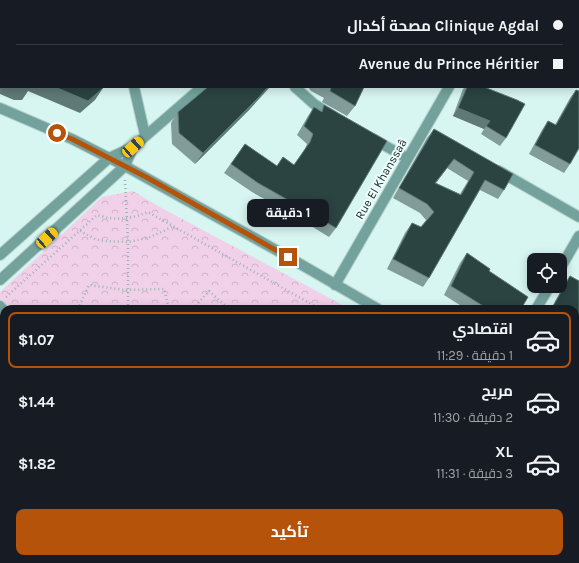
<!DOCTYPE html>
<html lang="ar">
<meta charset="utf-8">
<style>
:root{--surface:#171b24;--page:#20242c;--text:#f1f3f6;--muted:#9ea1a6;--line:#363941;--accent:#b45309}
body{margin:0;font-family:Karla,Cairo,sans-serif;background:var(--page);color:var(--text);direction:rtl;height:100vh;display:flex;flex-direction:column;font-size:15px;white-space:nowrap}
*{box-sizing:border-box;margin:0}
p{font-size:13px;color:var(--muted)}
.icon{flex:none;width:22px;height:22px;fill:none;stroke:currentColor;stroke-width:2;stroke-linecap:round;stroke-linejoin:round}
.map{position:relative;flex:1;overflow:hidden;direction:ltr}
.side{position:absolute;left:0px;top:305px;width:579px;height:258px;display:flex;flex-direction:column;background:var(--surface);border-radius:12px 12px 0 0;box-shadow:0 2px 10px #0003;direction:rtl}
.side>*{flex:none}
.top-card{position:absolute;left:0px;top:0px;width:579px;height:88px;box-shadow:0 2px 10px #0003;direction:rtl;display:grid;align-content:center;height:88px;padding:0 16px;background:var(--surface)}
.tools{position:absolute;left:527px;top:253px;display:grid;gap:8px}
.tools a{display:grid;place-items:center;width:40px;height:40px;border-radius:8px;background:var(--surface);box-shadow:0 2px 10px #0003;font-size:20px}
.end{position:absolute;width:18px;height:18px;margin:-9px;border:5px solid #b45309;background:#fff;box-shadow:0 0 0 2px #fff}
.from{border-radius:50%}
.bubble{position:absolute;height:28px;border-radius:8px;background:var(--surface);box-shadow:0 2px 10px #0003;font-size:13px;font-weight:700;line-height:28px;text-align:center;direction:rtl}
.car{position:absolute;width:12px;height:24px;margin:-12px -6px;border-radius:5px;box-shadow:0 0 3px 1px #0007;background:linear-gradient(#f5c518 24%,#345 0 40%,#f5c518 0 76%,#345 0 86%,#f5c518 0)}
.top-card b{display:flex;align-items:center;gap:14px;height:38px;font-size:15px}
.top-card b+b{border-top:1px solid var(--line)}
.top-card i{width:10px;height:10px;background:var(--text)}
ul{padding:7px 0 0;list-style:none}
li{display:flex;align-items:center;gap:12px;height:56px;margin:0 8px 6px;padding:0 8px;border:2px solid transparent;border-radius:8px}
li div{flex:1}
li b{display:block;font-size:15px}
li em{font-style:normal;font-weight:700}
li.selected{border-color:var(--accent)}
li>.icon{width:36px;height:36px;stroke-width:1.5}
.button{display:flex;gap:8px;margin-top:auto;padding:8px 16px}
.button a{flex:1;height:46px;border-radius:8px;background:var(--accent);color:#fff;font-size:16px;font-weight:700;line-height:46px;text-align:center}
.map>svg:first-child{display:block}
.park{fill:url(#park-crowns)}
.water{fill:url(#water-waves)}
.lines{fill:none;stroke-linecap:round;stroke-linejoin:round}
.minor-casing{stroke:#b4cfcb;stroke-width:12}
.path{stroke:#9cb4b1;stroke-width:2.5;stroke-dasharray:1 3;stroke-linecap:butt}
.minor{stroke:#73a29d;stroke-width:10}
.wall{fill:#819c99;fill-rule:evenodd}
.shaded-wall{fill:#5f7976}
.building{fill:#2b4441;stroke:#5f7976;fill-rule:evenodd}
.route{stroke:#b45309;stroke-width:5}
.labels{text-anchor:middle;stroke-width:4;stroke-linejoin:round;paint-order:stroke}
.street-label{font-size:12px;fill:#162120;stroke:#edfffd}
</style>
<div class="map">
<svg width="579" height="563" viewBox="0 0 579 563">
<defs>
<pattern id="park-crowns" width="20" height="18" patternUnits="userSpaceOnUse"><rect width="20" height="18" fill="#f1d0e9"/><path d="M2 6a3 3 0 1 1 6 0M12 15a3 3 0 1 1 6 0" fill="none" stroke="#ceb2c8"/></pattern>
<pattern id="water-waves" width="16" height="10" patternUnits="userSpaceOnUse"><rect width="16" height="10" fill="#cdabc5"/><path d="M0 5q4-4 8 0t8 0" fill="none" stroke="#af93a9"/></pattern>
</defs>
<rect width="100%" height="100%" fill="#d7f5f1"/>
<polygon class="park" points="133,191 158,206 350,309 4,309 4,559 575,559 575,425 579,427 579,563 0,563 0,292 72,225 102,197"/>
<polygon class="water" points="360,559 415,559 421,563 359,563"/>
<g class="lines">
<g class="minor-casing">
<g id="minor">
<polyline points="113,0 113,1"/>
<polyline points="299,1 301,0"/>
<polyline points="501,1 502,0"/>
<polyline points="578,60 579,60"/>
<polyline points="134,87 145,135"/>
<polyline points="295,87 314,104 333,116"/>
<polyline points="0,108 72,139 125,166 276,250 378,309"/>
<polyline points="373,139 407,158"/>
<polyline points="499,171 579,217"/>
<polyline points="0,255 109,158 133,147 202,87"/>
<polyline points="560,269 579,236"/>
<polyline points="0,280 125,166 133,147"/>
<polyline points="335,285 449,87"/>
<polyline points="0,306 4,311"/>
<polyline points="536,309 550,286"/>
<polyline points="0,335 4,332"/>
<polyline points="575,419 579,421"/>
</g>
</g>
<g class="path">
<polyline points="125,180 128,242 128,309"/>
<polyline points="80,231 95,239 103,241 128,242 148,238 172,227"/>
<path d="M6 297 97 215C115 221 131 219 148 212L320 309"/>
<polyline points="78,309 89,285 125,290 164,289 169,309"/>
<polyline points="193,309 209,291 229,309"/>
<polyline points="0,350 4,346"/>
<polyline points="575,439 579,435"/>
<polyline points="575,452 579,454"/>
<polyline points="0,477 4,469"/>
<polyline points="0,521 4,530"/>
<polyline points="575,540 579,542"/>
<polyline points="575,546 578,547 579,556 576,563"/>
<polyline points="13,559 15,563"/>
<polyline points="52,559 57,563"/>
<polyline points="99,559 99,563"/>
<polyline points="234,559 235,563"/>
<polyline points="449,559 453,563"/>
<polyline points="73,563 75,559"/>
<polyline points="121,563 121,559"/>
<polyline points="207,563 211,559"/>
<polyline points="456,563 459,559"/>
<polyline points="552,563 553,559"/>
</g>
<use href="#minor" class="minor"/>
</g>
<g class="wall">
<rect x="43" y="0" width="65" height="1"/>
<polygon points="148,0 234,0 233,1 148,1"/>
<polygon points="533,0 579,0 579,13 578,13 578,1 535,1"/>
<polygon points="308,87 364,87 355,106 347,116 322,102 324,98 311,91"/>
<polygon points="465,87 484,87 506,138 500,146 481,134 484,129 453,116 463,89"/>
<polygon points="576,90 570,164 564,173 529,154 542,130 548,121 555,125 570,98"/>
<polygon points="324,105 336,228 329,237 298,218 252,192 224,173 245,144 277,166 294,165 304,151 307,144 297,135 308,116 314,107 320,111"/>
<polygon points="250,109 195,164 172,144 171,123 178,112"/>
<path d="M434 129 504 190 498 199 480 190 429 278 423 287 387 269 405 233 412 223 421 227 426 220 420 213 393 198 427 138ZM447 168 468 181 460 194 436 183Z"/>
<polygon points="467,253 489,271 521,309 466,309 444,295 460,263"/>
<polygon points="570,276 579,281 579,379 575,376 575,309 548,309 552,307 564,285"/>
<polygon points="158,559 171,559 167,563 162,563"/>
</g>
<g class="shaded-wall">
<polygon points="0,79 1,79 1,87 109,87 103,88 95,100 80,113 28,91 22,100 14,100 0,94"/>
<polygon points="268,87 270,87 250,109 195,164 203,153"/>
<polygon points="458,108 490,121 484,129 453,116"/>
<polygon points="454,159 447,168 429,192 435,183"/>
</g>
<g class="building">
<polygon points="0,0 23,0 23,1 1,1 1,79 0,79"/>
<rect x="54" y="0" width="54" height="1"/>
<polygon points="155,0 231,0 230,1 154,1 155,1"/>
<polygon points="553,0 559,0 558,1 554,1"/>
<polygon points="20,87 31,87 30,88 23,88"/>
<polygon points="55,87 103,87 103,88 88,101"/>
<polygon points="208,87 268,87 257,99 203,153 179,133 178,112"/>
<polygon points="330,87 364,87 355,106 330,91 331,88"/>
<polygon points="467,87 484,87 517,100 525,104 506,138 486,126 490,121 458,108"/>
<polygon points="576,90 579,91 579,148 570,164 535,145 548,121 556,125"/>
<polygon points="324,105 387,141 336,228 304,209 258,183 231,164 245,144 277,166 283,157 294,165 310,142 313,134 304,126 314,107 322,112"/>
<path d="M434 129 513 174 504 190 485 180 429 278 393 259 412 223 421 227 434 212 427 204 399 188ZM454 159 474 172 461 195 435 183Z"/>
<polygon points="467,253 490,269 489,271 528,297 521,309 488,309 451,286"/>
<polygon points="570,276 579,281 579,366 575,364 575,309 548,309 550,306 552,308"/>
<polygon points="163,559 170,559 167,562"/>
</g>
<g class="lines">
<polyline class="route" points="57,133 72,139 146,177 288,257"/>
</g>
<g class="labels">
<g class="street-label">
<text transform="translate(381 179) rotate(-60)" y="4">Rue El Khanssaâ</text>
</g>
</g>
</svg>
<div class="tools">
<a><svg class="icon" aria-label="locate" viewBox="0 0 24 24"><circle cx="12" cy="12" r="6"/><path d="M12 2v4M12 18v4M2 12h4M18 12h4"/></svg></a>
</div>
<i class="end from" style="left:57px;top:133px"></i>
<i class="end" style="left:288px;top:257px"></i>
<div class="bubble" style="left:247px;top:199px;width:82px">1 دقيقة</div>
<i class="car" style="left:133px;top:147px;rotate:48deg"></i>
<i class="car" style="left:47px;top:238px;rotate:48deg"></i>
<div class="top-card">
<b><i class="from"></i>Clinique Agdal مصحة أكدال</b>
<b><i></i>Avenue du Prince Héritier</b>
</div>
<section class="side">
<ul>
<li class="selected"><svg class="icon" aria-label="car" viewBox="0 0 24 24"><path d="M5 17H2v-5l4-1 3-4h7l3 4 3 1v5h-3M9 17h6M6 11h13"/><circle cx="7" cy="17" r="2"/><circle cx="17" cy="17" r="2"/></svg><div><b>اقتصادي</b><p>1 دقيقة · 11:29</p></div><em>$1.07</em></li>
<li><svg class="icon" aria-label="car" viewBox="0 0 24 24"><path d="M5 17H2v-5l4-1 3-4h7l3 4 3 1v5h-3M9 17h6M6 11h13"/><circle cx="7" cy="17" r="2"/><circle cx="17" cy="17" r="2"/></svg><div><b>مريح</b><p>2 دقيقة · 11:30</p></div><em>$1.44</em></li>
<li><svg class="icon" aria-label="car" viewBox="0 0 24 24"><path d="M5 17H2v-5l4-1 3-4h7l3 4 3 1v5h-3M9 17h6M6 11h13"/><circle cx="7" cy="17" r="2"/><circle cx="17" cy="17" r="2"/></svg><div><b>XL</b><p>3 دقيقة · 11:31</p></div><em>$1.82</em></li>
</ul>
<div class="button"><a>تأكيد</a></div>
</section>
</div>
